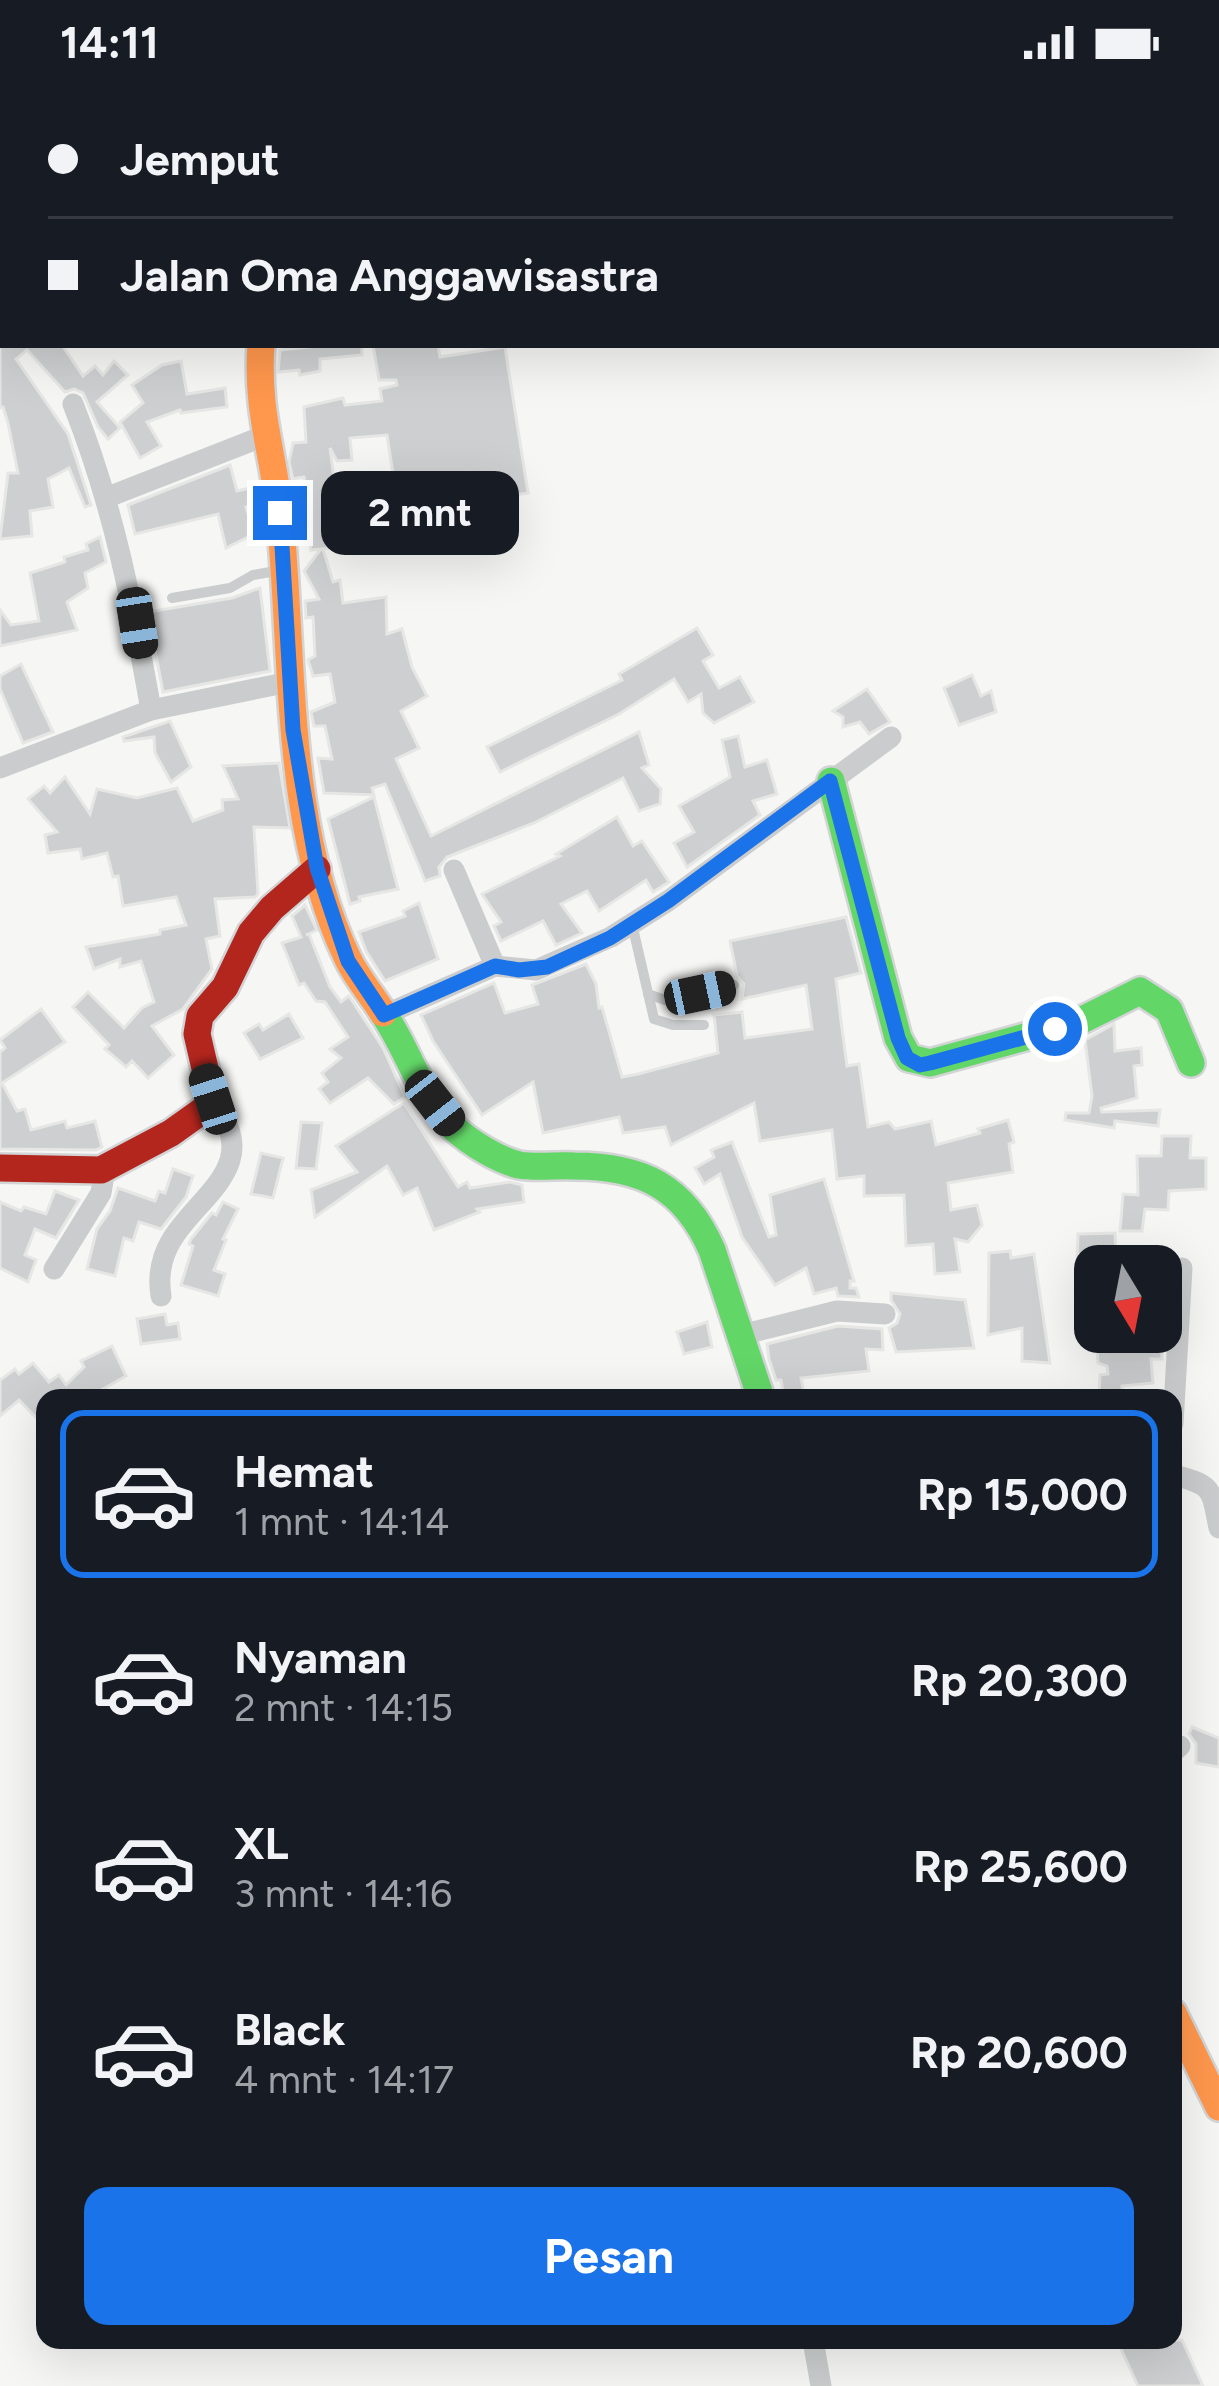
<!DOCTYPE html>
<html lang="id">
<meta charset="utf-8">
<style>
:root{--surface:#171b24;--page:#20242c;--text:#f1f3f6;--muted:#9ea1a6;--line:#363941;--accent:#1a73e8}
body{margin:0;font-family:Figtree,sans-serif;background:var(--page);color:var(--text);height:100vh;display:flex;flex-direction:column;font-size:45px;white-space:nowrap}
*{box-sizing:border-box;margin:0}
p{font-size:39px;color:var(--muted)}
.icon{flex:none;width:66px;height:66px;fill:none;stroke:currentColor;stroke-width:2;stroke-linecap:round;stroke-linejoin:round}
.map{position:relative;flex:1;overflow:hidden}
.details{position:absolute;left:36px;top:1305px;width:1146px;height:960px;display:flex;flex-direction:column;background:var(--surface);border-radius:24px;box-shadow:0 12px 48px #0002}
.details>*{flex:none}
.guide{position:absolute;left:0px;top:0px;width:1221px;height:264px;box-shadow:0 12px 48px #0002;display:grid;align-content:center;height:264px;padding:0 48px;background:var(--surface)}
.needle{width:78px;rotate:170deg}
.controls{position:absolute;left:1074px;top:1161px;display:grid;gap:24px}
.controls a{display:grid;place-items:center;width:108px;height:108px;border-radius:24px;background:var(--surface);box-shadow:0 12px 48px #0002;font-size:60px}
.end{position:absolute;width:54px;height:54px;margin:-27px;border:15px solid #1a73e8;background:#fff;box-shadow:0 0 0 6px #fff}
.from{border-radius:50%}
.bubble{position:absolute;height:84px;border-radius:24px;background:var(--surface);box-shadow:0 12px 48px #0002;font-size:39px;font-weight:700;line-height:84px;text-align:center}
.car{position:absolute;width:36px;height:72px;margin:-36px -18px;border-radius:15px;box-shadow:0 0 9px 3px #0007;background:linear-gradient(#222 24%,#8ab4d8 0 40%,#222 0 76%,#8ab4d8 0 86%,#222 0)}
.guide b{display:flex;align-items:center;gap:42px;height:114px;font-size:45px}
.guide b+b{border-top:3px solid var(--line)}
.guide i{width:30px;height:30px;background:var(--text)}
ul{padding:21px 0 0;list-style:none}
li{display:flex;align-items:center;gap:36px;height:168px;margin:0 24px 18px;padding:0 24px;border:6px solid transparent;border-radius:24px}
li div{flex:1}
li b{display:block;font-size:45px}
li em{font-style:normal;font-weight:700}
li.selected{border-color:var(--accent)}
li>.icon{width:108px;height:108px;stroke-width:1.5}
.button{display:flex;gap:24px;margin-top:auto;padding:24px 48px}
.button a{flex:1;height:138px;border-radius:24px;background:var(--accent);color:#fff;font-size:48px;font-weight:700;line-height:138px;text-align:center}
.status{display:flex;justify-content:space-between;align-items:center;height:84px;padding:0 60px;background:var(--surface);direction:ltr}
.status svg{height:33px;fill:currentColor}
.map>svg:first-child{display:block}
.building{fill:#cdcfd0;stroke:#e6e6e5;stroke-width:3}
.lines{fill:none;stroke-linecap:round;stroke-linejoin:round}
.fast-casing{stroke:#d3d4d5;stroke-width:32}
.slow-casing{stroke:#d3d4d5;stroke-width:32}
.jam-casing{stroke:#d3d4d5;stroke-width:32}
.lane{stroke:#cbcccd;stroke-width:10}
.street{stroke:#cbcccd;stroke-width:21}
.fast{stroke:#63d668;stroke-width:27}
.slow{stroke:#ff974d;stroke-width:27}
.jam{stroke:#b3261e;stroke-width:27}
.route{stroke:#1a73e8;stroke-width:15}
</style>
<div class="status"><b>14:11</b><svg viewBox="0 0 49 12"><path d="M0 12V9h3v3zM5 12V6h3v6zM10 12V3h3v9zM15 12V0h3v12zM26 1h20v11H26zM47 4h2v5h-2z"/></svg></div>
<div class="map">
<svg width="1219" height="2302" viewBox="0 0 1219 2302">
<rect width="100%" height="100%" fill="#f6f6f5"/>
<g class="building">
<polygon points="0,261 62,261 83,292 95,282 103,291 114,277 128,291 97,318 120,344 108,355 98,343 83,309 74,305 65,308 27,266 16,275 68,350 91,421 85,423 69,384 48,395 53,423 30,427 32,452 0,455 8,389 18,389 8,339 3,323 0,324"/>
<polygon points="328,261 362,261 362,271 320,275 320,287 300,291 299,286 278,288 280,266"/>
<polygon points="373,261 438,261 440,273 505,263 528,409 399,429 387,351 350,354 352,376 337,377 330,364 339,434 333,435 337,463 323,465 333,498 340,496 343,519 386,513 387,550 402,545 412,583 427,612 401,627 419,664 396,675 431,752 639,648 649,681 642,684 661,705 660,720 639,727 623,694 534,739 447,773 439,783 440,792 425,797 385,700 372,704 374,711 324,709 318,674 332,675 325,642 314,642 311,628 335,618 330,590 313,592 308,576 315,572 313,533 306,534 305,517 319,515 304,487 321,465 311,466 304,427 310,425 304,393 293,395 289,378 293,359 306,358 304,323 343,314 345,321 382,317 380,305 397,301 396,296 379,296"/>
<polygon points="181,277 187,310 225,304 227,323 181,329 180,326 147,338 161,362 140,374 120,338 143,319 132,301 162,281"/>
<polygon points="230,381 237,407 249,404 253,421 246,423 254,450 226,464 218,430 135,450 128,421"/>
<polygon points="100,453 106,478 85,489 88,504 67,518 77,546 0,562 0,526 11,541 39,537 30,489 65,478 64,473 88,466 86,460"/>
<polygon points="260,504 270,587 163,608 148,528 232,514"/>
<polygon points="697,544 713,571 703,577 719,604 740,593 754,618 714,639 703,629 701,610 688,618 674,595 619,630 500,688 487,663 622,596 619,590"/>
<polygon points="21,580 53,648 23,659 0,605 0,592"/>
<polygon points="972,591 981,612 991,607 996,628 959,641 944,604"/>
<polygon points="867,605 890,638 869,650 860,638 843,643 843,633 833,627"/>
<polygon points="170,637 191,683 171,698 155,669 154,653 124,657 123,653"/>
<polygon points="738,652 745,683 767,676 777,710 753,717 760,731 687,783 674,759 694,748 679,722 730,693 722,656"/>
<polygon points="279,679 290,744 254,743 258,810 255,813 215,815 220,852 206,855 212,885 183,925 152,942 174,971 148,994 132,977 126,983 105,965 109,961 73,923 88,908 124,944 142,924 154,918 141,877 120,883 120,875 94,885 86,863 160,850 160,846 186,841 176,813 123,822 118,792 113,793 107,769 82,775 80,765 48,769 45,751 57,748 28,715 44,702 50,709 65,693 90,730 97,705 137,714 177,704 193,737 223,726 222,716 238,715 223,682"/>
<polygon points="374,713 398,805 359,813 360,817 350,820 328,735"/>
<polygon points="617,733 633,762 642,757 669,798 653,808 646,796 599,827 587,807 561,820 582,849 556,861 543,837 501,857 494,842 501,838 482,810 560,772 556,770"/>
<polygon points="419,819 438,875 385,897 366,867 359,848 405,832 403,827"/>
<polygon points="305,821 317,846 306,851 309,850 330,903 341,918 349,912 383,964 405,1013 394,1020 368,994 330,1019 319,1005 328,998 322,989 341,974 330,965 348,953 325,918 316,917 304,899 299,901 282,859 301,853 292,832"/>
<polygon points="846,833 861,889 836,895 841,937 847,982 859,980 868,1043 889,1038 895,1045 931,1037 936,1061 980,1049 978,1045 1008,1036 1014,1058 1009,1060 1013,1088 948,1099 951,1126 977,1121 982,1141 968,1158 955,1155 960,1188 935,1190 933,1160 906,1162 904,1111 864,1112 864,1092 837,1095 832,1046 760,1057 754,1019 671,1061 665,1043 623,1049 619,1033 543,1049 533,998 482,1031 433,957 421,931 494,899 505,929 538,920 532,901 586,880 596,900 599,924 602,923 622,993 638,990 718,969 714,931 742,928 745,954 812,945 806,901 742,915 744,900 737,892 730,857"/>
<polygon points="41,925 65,958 2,999 17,1027 25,1025 31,1046 65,1037 67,1044 95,1037 102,1063 96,1066 0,1065 0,968 5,964 0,956"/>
<polygon points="289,930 303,954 260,975 244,949 259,940 263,946"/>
<polygon points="1114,940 1115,967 1141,964 1142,981 1134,982 1137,1014 1101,1024 1102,1028 1160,1026 1158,1042 1115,1037 1114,1044 1065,1036 1066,1029 1089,1029 1092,1012 1085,956"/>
<polygon points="404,1019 458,1103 467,1098 470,1104 510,1098 522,1101 524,1118 477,1125 480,1128 434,1146 417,1104 403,1111 387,1082 315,1133 311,1106 357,1088 336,1062"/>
<polygon points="301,1038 322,1039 316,1085 296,1084"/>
<polygon points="1162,1052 1191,1052 1190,1074 1206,1074 1206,1105 1169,1107 1168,1126 1145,1125 1142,1147 1120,1147 1123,1110 1138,1111 1137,1072 1161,1072"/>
<polygon points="732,1058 769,1153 776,1151 770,1111 824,1095 854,1197 850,1197 850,1204 856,1204 859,1213 838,1212 836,1204 814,1210 806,1184 775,1201 742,1153 720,1090 704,1100 695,1084 714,1073 711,1066"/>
<polygon points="261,1069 283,1074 273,1114 251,1110"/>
<polygon points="173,1085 193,1092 186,1113 161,1145 139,1138 133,1157 124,1154 115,1192 87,1185 97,1145 110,1127 118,1104 155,1117 159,1107 165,1109"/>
<polygon points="55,1107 79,1116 56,1154 35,1145 25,1171 36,1176 28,1198 0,1184 0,1118 21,1127 24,1123 46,1130"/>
<polygon points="223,1118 238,1125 223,1155 226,1156 214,1186 225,1190 218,1212 181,1201 193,1162 189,1160 191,1155 212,1129 216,1131"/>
<polygon points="1115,1149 1116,1177 1095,1178 1095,1226 1076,1226 1078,1150"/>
<polygon points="1010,1167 1011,1174 1034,1170 1050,1279 1022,1277 1022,1244 988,1251 989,1169"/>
<polygon points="891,1209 965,1216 974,1264 896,1268 889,1244 897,1239 900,1230 891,1216"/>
<polygon points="165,1230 167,1241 178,1239 180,1255 141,1260 137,1235"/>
<polygon points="707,1238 712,1263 684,1270 677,1248"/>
<polygon points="1161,1239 1162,1275 1151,1275 1153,1299 1122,1302 1122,1314 1099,1314 1100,1291 1108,1290 1107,1282 1098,1279 1096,1248 1161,1248"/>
<polygon points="838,1242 882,1245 883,1266 866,1265 869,1287 801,1294 805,1314 784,1314 781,1296 776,1296 769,1275 767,1260"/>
<polygon points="112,1262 126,1292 87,1314 45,1314 45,1343 19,1316 0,1332 0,1296 15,1285 19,1290 33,1279 49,1298 59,1291 66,1301 84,1283 81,1277"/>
<polygon points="1192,1643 1219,1654 1219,1683 1196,1679 1196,1660 1189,1650"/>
<polygon points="1117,2256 1182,2256 1203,2302 1138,2302"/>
</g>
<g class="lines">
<g class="fast-casing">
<g id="fast">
<polyline points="831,697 898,954 909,974 930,979 1076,939 1140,907 1169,926 1191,979"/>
<path d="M383 929C409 967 420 1013 455 1045 471 1059 498 1076 519 1081 536 1084 557 1081 574 1082 641 1082 684 1102 712 1166L761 1314"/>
</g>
</g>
<g class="slow-casing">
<g id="slow">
<polyline points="349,3 351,0"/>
<path d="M261 261C256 328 274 370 280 433 294 576 284 743 348 875 357 894 372 911 383 929"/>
<polyline points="1173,1929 1219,2023"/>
</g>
</g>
<g class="jam-casing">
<polyline id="jam" points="0,1084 101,1086 171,1049 213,1019 197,950 200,932 225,903 251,849 272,824 317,785"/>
</g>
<g class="lane">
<polyline points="172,514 230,504 253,491 281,486"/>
<polyline points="632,840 654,935 673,941 704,941"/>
<polyline points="648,910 665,916 734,901"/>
</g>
<g class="street">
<polyline points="0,179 3,179"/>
<path d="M73 320C114 423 132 519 151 626"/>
<polyline points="108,413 264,352"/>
<polyline points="0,684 151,626 289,598"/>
<polyline points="495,882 536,886 611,853 668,817 891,653"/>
<polyline points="384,931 495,882 454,786"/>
<polyline points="54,1185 101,1109 105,1084"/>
<path d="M161 1212C158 1193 161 1174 171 1157 197 1112 265 1081 213 1019"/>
<polyline points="741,1251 837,1227 885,1230"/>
<polyline points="1173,1340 1182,1184"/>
<path d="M1173 1391C1214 1401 1211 1405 1219 1444"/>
<polyline points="1173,1668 1180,1662"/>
<polyline points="813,2256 821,2302"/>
</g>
<use href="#fast" class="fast"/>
<use href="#slow" class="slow"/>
<use href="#jam" class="jam"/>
</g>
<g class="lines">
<polyline class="route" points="280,429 293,646 317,784 348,877 384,931 495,882 519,886 547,883 610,854 668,817 830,697 898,954 907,974 920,981 930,979 1055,945"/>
</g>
</svg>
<div class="controls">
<a><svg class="needle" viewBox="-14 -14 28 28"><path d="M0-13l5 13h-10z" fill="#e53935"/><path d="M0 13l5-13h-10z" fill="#9ea1a6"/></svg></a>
</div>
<i class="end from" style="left:1055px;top:945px"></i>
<i class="end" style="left:280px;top:429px"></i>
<div class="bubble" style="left:321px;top:387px;width:198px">2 mnt</div>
<i class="car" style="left:137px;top:539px;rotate:171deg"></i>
<i class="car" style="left:700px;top:909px;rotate:78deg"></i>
<i class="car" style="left:213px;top:1015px;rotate:342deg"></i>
<i class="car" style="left:435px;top:1019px;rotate:142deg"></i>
<div class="guide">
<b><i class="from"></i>Jemput</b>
<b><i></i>Jalan Oma Anggawisastra</b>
</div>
<section class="details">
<ul>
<li class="selected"><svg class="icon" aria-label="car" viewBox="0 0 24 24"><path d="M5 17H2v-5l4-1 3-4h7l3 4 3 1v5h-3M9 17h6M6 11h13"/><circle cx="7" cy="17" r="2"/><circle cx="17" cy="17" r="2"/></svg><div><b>Hemat</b><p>1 mnt · 14:14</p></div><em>Rp 15,000</em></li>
<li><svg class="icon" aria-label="car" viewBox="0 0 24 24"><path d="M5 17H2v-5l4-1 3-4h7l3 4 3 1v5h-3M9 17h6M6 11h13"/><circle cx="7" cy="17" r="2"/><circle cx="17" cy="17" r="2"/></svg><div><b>Nyaman</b><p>2 mnt · 14:15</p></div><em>Rp 20,300</em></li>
<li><svg class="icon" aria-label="car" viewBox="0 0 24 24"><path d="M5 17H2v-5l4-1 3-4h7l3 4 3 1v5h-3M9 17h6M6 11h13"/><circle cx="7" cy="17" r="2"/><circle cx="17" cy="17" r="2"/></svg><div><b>XL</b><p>3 mnt · 14:16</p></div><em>Rp 25,600</em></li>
<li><svg class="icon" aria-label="car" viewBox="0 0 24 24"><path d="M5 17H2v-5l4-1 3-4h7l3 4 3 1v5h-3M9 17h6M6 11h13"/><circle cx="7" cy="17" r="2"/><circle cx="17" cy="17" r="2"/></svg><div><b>Black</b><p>4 mnt · 14:17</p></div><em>Rp 20,600</em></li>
</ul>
<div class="button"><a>Pesan</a></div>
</section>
</div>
